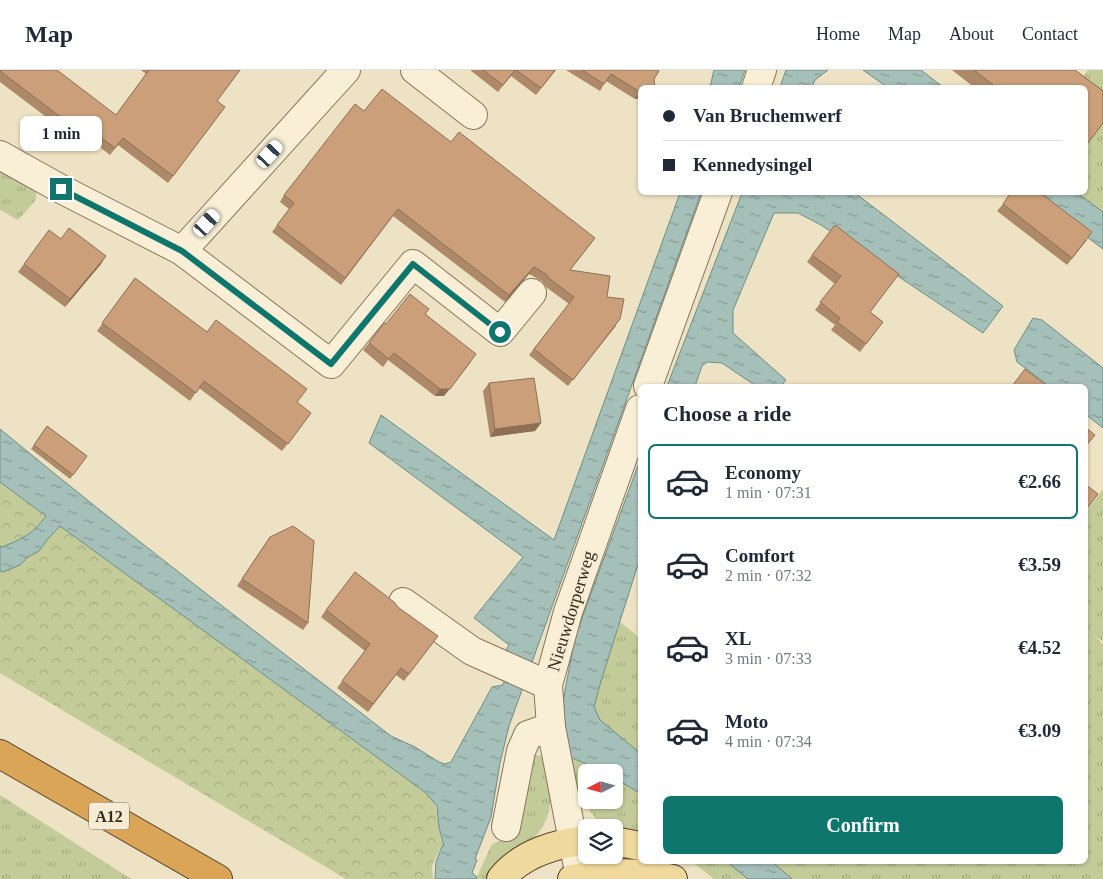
<!DOCTYPE html>
<meta charset="utf-8">
<style>
:root{--surface:#fff;--page:#f2f2f3;--text:#1f2937;--muted:#747a83;--line:#e0e1e3;--accent:#0f766e}
body{margin:0;font-family:Georgia,serif;background:var(--page);color:var(--text);height:100vh;display:flex;flex-direction:column;font-size:19px;white-space:nowrap}
*{box-sizing:border-box;margin:0}
p{font-size:16px;color:var(--muted)}
.icon{flex:none;width:28px;height:28px;fill:none;stroke:currentColor;stroke-width:2;stroke-linecap:round;stroke-linejoin:round}
.map{position:relative;flex:1;overflow:hidden}
.drawer{position:absolute;left:638px;top:314px;width:450px;height:480px;display:flex;flex-direction:column;background:var(--surface);border-radius:8px;box-shadow:0 1px 4px #0004}
.drawer>*{flex:none}
.top-card{position:absolute;left:638px;top:15px;width:450px;height:110px;border-radius:8px;box-shadow:0 1px 4px #0004;display:grid;align-content:center;height:110px;padding:0 25px;background:var(--surface)}
.needle{width:32px;rotate:264deg}
.controls{position:absolute;left:578px;top:694px;display:grid;gap:10px}
.controls a{display:grid;place-items:center;width:45px;height:45px;border-radius:8px;background:var(--surface);box-shadow:0 1px 4px #0004;font-size:25px}
.end{position:absolute;width:22px;height:22px;margin:-11px;border:6px solid #0f766e;background:#fff;box-shadow:0 0 0 2px #fff}
.from{border-radius:50%}
.bubble{position:absolute;height:35px;border-radius:8px;background:var(--surface);box-shadow:0 1px 4px #0004;font-size:16px;font-weight:800;line-height:35px;text-align:center}
.car{position:absolute;width:15px;height:30px;margin:-15px -8px;border-radius:6px;box-shadow:0 0 4px 1px #0007;background:linear-gradient(#fff 24%,#345 0 40%,#fff 0 76%,#345 0 86%,#fff 0)}
.top-card b{display:flex;align-items:center;gap:18px;height:48px;font-size:19px}
.top-card b+b{border-top:1px solid var(--line)}
.top-card i{width:12px;height:12px;background:var(--text)}
ul{padding:0;list-style:none}
li{display:flex;align-items:center;gap:15px;height:75px;margin:0 10px 8px;padding:0 15px;border:2px solid transparent;border-radius:8px}
li div{flex:1}
li b{display:block;font-size:19px}
li em{font-style:normal;font-weight:800}
li.active{border-color:var(--accent)}
li>.icon{width:45px;height:45px;stroke-width:1.5}
h2{padding:0 25px;font-size:22px;line-height:60px}
.primary-button{display:flex;gap:10px;margin-top:auto;padding:10px 25px}
.primary-button a{flex:1;height:58px;border-radius:8px;background:var(--accent);color:#fff;font-size:20px;font-weight:800;line-height:58px;text-align:center}
header{display:flex;align-items:center;gap:30px;box-sizing:border-box;height:70px;padding:0 25px;background:var(--surface);border-bottom:1px solid var(--line)}
header strong{font-size:24px}
nav{display:flex;gap:28px;margin-inline-start:auto;font-size:18px}
.map>svg:first-child{display:block}
.grass{fill:url(#grass-tufts)}
.forest{fill:url(#forest-crowns)}
.water{fill:url(#water-ripples);stroke:#6c8e87}
.lines{fill:none;stroke-linecap:round;stroke-linejoin:round}
.minor-casing{stroke:#87745b;stroke-width:30}
.major-casing{stroke:#55422f;stroke-width:30}
.highway-casing{stroke:#55422f;stroke-width:30}
.minor{stroke:#f8efd6;stroke-width:28}
.major{stroke:#efd99c;stroke-width:28}
.highway{stroke:#daa556;stroke-width:28}
.wall{fill:#ae8969}
.shaded-wall{fill:#8d6f55}
.building{fill:#ca9f7a;stroke:#8d6f55}
.route{stroke:#0f766e;stroke-width:6}
.labels{text-anchor:middle;stroke-width:4;stroke-linejoin:round;paint-order:stroke}
.shield{fill:#f5ecd3;stroke:#706554;stroke-width:1}
.shield-label{font-size:16px;font-weight:bold;fill:#372b1e}
.street-label{font-size:18px;fill:#372b1e;stroke:#f5ecd3}
</style>
<header>
<strong>Map</strong>
<nav><a>Home</a><a>Map</a><a>About</a><a>Contact</a></nav>
</header>
<div class="map">
<svg width="1103" height="809" viewBox="0 0 1103 809">
<defs>
<pattern id="grass-tufts" width="24" height="20" patternUnits="userSpaceOnUse" patternTransform="scale(1.25)"><rect width="24" height="20" fill="#c3cb98"/><path d="M3 7l-1-3M5 7V3M7 7l1-3M15 17l-1-3M17 17v-4M19 17l1-3" fill="none" stroke="#a8ae83"/></pattern>
<pattern id="forest-crowns" width="20" height="18" patternUnits="userSpaceOnUse" patternTransform="scale(1.25)"><rect width="20" height="18" fill="#c3cb98"/><path d="M2 6a3 3 0 1 1 6 0M12 15a3 3 0 1 1 6 0" fill="none" stroke="#a8ae83"/></pattern>
<pattern id="water-ripples" width="26" height="14" patternUnits="userSpaceOnUse" patternTransform="scale(1.25)"><rect width="26" height="14" fill="#a5c0b9"/><path d="M2 4q2-2 4 0t4 0M15 11q2-2 4 0t4 0" fill="none" stroke="#879c96"/></pattern>
</defs>
<rect width="100%" height="100%" fill="#ede2c3"/>
<g class="grass">
<polygon points="1088,0 1103,0 1103,142 1077,123 1085,122 1085,18 1075,18"/>
<polygon points="0,97 36,117 36,130 18,150 0,140"/>
<polygon points="1103,419 1103,571 1094,566 1103,574 1103,809 792,809 771,791 1085,791 1085,443"/>
<polygon points="620,552 640,568 640,683 600,650 594,637 601,611"/>
<path d="M534 684 544 687C546 703 553 724 549 741 542 770 510 790 489 809H476L492 774 516 764Z"/>
<polygon points="570,687 605,702 586,702 586,730 614,730 614,708 640,723 640,763 599,753 576,722"/>
<polygon points="0,725 131,809 0,809"/>
<polygon points="691,791 726,791 748,809 714,809"/>
</g>
<g class="forest">
<path d="M0 412 46 446C33 464 22 469 2 477L0 476Z"/>
<path d="M60 456 431 727C441 741 437 761 444 777L441 776 432 796 433 809H346L0 603V501L3 502 20 495 28 487 39 481 47 470Z"/>
</g>
<g class="water">
<polygon points="714,0 745,0 739,17 710,17"/>
<polygon points="786,0 828,0 815,10 812,17 780,17"/>
<polygon points="863,0 921,0 943,17 887,17"/>
<path d="M680 123H701L509 656 500 693 491 747 475 789 477 790 472 803 477 807 476 809H435L436 792 442 776H444L439 757 437 736 426 723 60 456 47 470 39 481 28 487 20 495 3 502 0 501V476L2 477C22 469 33 464 46 446L0 412V359C128 465 260 565 391 666L415 677 439 692 445 694 451 692 492 617 503 615 510 595 502 588 509 575 474 548 523 487 369 373 381 345 554 470Z"/>
<polygon points="742,123 855,123 1003,236 983,263 821,155 798,143 774,143 733,240 733,263 786,310 781,316 756,316 722,293 707,292 702,296 695,316 667,316"/>
<polygon points="1028,123 1077,123 1103,142 1103,179"/>
<polygon points="1033,248 1042,250 1103,298 1103,358 1085,344 1085,316 1049,316 1017,292 1014,280"/>
<polygon points="640,390 640,488 601,611 594,637 600,650 640,683 640,723 614,708 614,702 605,702 570,687 562,637 575,567"/>
<polygon points="726,791 771,791 792,809 748,809"/>
</g>
<g class="lines">
<g class="minor-casing">
<g id="minor">
<polyline points="415,0 473,45"/>
<polyline points="756,18 762,0"/>
<polyline points="0,85 61,119 182,181 331,294 413,194 500,262 532,223"/>
<polyline points="182,181 346,0"/>
<polyline points="648,316 718,122"/>
<polyline points="403,532 472,581 548,615"/>
<polyline points="506,757 521,681 528,665 551,657"/>
<polyline points="580,807 551,657 548,615 568,542 640,339"/>
</g>
</g>
<g class="major-casing">
<g id="major">
<polyline points="614,771 640,776"/>
<path d="M501 809C522 783 555 774 586 770"/>
<path d="M572 809C604 802 641 801 673 809"/>
</g>
</g>
<g class="highway-casing">
<polyline id="highway" points="0,684 218,809"/>
</g>
<use href="#minor" class="minor"/>
<use href="#major" class="major"/>
<use href="#highway" class="highway"/>
</g>
<g class="wall">
<polygon points="0,0 116,45 146,4 141,0 240,0 217,31 225,37 168,113 118,75 110,85 75,58 70,65 0,12"/>
<polygon points="470,0 556,0 536,25 511,6 498,22"/>
<polygon points="566,0 658,0 640,18 640,28 635,29 606,11 600,21"/>
<polygon points="952,0 1075,0 1103,21 1103,53 1085,77 1085,18 975,18"/>
<polygon points="364,41 451,72 595,168 570,200 607,227 616,256 568,316 529,285 569,234 546,217 542,211 529,204 505,232 393,146 341,215 272,162 289,139 280,132 284,125"/>
<polygon points="1003,134 1087,170 1067,195 997,141"/>
<polygon points="812,185 893,212 870,242 883,252 860,282 831,260 835,255 815,240 835,214 807,192"/>
<polygon points="24,194 101,194 65,237 18,202"/>
<polygon points="135,208 297,333 306,350 282,381 199,318 190,331 97,261"/>
<polygon points="426,244 471,292 444,326 435,326 388,290 383,297 363,280 369,273 386,254"/>
<polygon points="489,313 541,353 535,361 490,367 483,321"/>
<polygon points="47,356 87,386 70,409 31,379"/>
<polygon points="270,467 308,553 303,560 237,516"/>
<polygon points="399,538 438,566 404,611 396,605 368,642 337,618 365,581 321,547 326,540"/>
</g>
<g class="shaded-wall">
<polygon points="640,22 640,28 635,29"/>
<polygon points="106,186 101,194 65,237 70,229"/>
<polygon points="534,197 529,204 505,232 509,225"/>
<polygon points="476,284 444,326 435,326 440,319"/>
<polygon points="541,353 535,361 490,367 495,359"/>
</g>
<g class="building">
<polygon points="0,0 57,0 116,45 149,0 240,0 217,31 225,37 173,106 123,68 115,78 79,51 75,58 0,1"/>
<polygon points="483,0 515,0 503,15"/>
<polygon points="516,0 555,0 541,18"/>
<polygon points="582,0 658,0 659,1 654,9 655,18 640,18 640,22 611,4 604,14"/>
<polygon points="974,0 1075,0 1103,21 1103,53 1085,77 1085,18 997,18"/>
<polygon points="382,19 451,72 459,62 595,168 570,200 610,206 607,227 624,229 620,249 573,310 534,279 574,227 551,210 546,204 534,197 509,225 398,139 345,208 277,155 294,133 284,125 355,34 364,41"/>
<polygon points="1011,122 1039,122 1092,162 1072,188 1003,134"/>
<polygon points="835,155 899,204 870,242 883,252 866,274 837,252 840,248 820,232 841,206 812,185"/>
<polygon points="69,158 106,186 70,229 24,194 49,160 61,169"/>
<polygon points="135,208 207,262 216,250 307,319 297,332 311,343 288,374 204,311 196,323 102,253"/>
<polygon points="410,224 429,239 425,244 476,284 450,319 440,319 394,283 389,289 369,273 384,253 386,254"/>
<polygon points="1025,299 1047,316 1012,316"/>
<polygon points="534,308 541,353 495,359 489,313"/>
<polygon points="47,356 87,386 73,405 34,375"/>
<polygon points="1085,357 1095,365 1085,377"/>
<polygon points="1085,414 1098,424 1085,441"/>
<polygon points="293,456 314,471 308,553 242,509 270,467"/>
<polygon points="355,502 394,532 399,538 438,566 409,604 401,598 373,634 342,611 370,574 326,540"/>
</g>
<g class="lines">
<polyline class="route" points="61,119 182,181 331,294 413,194 500,262"/>
</g>
<g class="labels">
<rect class="shield" x="89" y="732.5" width="40" height="27" rx="4"/>
<g class="shield-label">
<text x="109" y="752">A12</text>
</g>
<g class="street-label">
<text transform="translate(571 541) rotate(-73)" y="6">Nieuwdorperweg</text>
</g>
</g>
</svg>
<div class="controls">
<a><svg class="needle" viewBox="-14 -14 28 28"><path d="M0-13l5 13h-10z" fill="#e53935"/><path d="M0 13l5-13h-10z" fill="#747a83"/></svg></a>
<a><svg class="icon" aria-label="layers" viewBox="0 0 24 24"><path d="M12 4l9 5-9 5-9-5zM3 14l9 5 9-5"/></svg></a>
</div>
<i class="end from" style="left:500px;top:262px"></i>
<i class="end" style="left:61px;top:119px"></i>
<div class="bubble" style="left:20px;top:46px;width:82px">1 min</div>
<i class="car" style="left:270px;top:84px;rotate:42deg"></i>
<i class="car" style="left:207px;top:153px;rotate:42deg"></i>
<div class="top-card">
<b><i class="from"></i>Van Bruchemwerf</b>
<b><i></i>Kennedysingel</b>
</div>
<section class="drawer">
<h2>Choose a ride</h2>
<ul>
<li class="active"><svg class="icon" aria-label="car" viewBox="0 0 24 24"><path d="M5 17H2v-5l4-1 3-4h7l3 4 3 1v5h-3M9 17h6M6 11h13"/><circle cx="7" cy="17" r="2"/><circle cx="17" cy="17" r="2"/></svg><div><b>Economy</b><p>1 min · 07:31</p></div><em>€2.66</em></li>
<li><svg class="icon" aria-label="car" viewBox="0 0 24 24"><path d="M5 17H2v-5l4-1 3-4h7l3 4 3 1v5h-3M9 17h6M6 11h13"/><circle cx="7" cy="17" r="2"/><circle cx="17" cy="17" r="2"/></svg><div><b>Comfort</b><p>2 min · 07:32</p></div><em>€3.59</em></li>
<li><svg class="icon" aria-label="car" viewBox="0 0 24 24"><path d="M5 17H2v-5l4-1 3-4h7l3 4 3 1v5h-3M9 17h6M6 11h13"/><circle cx="7" cy="17" r="2"/><circle cx="17" cy="17" r="2"/></svg><div><b>XL</b><p>3 min · 07:33</p></div><em>€4.52</em></li>
<li><svg class="icon" aria-label="car" viewBox="0 0 24 24"><path d="M5 17H2v-5l4-1 3-4h7l3 4 3 1v5h-3M9 17h6M6 11h13"/><circle cx="7" cy="17" r="2"/><circle cx="17" cy="17" r="2"/></svg><div><b>Moto</b><p>4 min · 07:34</p></div><em>€3.09</em></li>
</ul>
<div class="primary-button"><a>Confirm</a></div>
</section>
</div>
